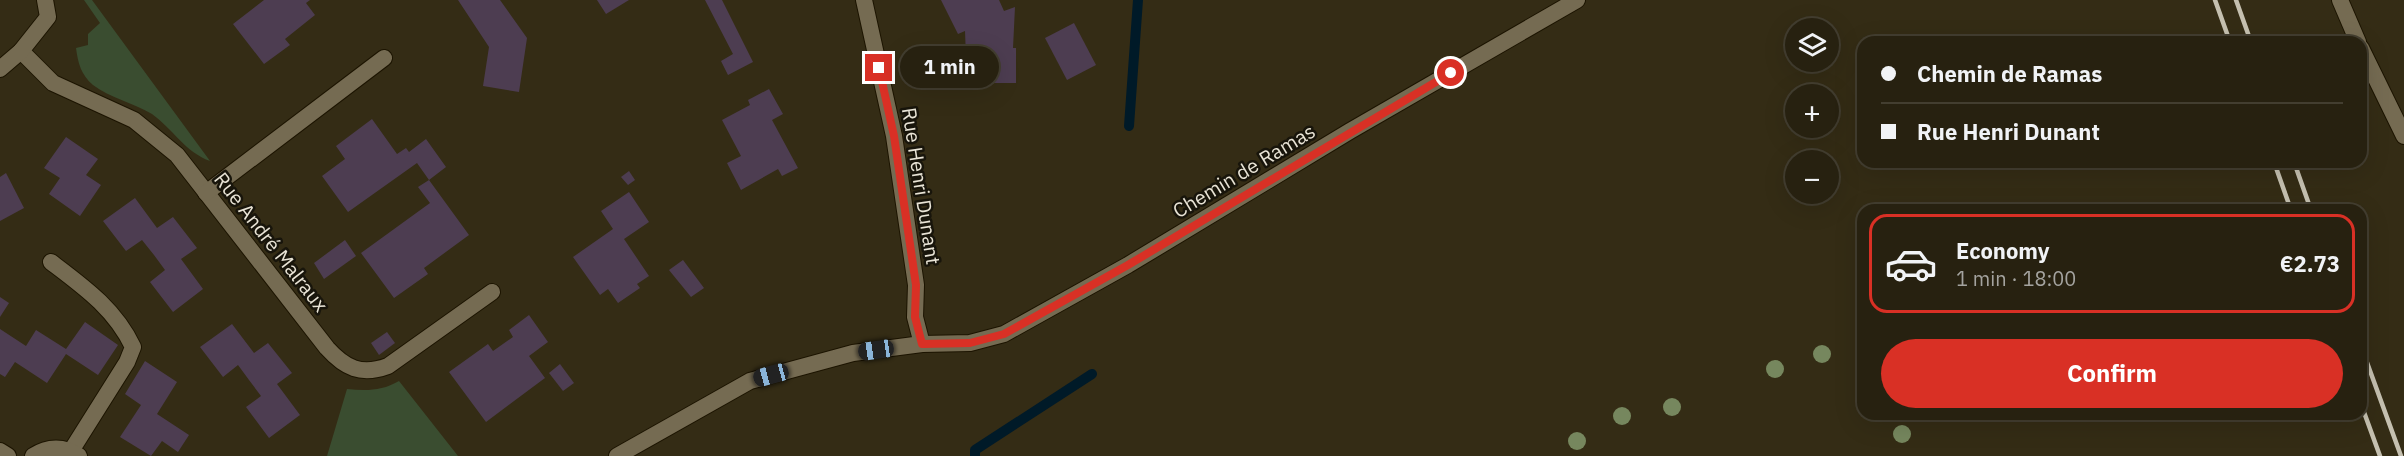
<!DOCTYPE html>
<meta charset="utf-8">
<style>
:root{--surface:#272110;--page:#332e1e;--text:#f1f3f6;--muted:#a4a39f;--line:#433e30;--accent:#d93025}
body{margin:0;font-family:"IBM Plex Sans",sans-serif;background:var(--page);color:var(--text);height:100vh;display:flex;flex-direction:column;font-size:22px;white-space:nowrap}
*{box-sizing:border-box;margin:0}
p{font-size:20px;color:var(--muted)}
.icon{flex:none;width:33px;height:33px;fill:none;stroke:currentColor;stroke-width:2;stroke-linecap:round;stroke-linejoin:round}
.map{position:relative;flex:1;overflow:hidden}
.details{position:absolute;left:1857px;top:204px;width:510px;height:216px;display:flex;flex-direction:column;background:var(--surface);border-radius:18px;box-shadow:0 6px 24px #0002,0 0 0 2px var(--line)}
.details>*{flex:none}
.top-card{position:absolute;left:1857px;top:36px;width:510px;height:132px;border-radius:18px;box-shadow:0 6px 24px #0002,0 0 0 2px var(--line);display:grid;align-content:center;height:132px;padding:0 24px;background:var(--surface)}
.fabs{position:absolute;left:1785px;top:18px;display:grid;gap:12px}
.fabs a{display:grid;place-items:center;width:54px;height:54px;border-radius:50%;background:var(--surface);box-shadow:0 6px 24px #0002,0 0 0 2px var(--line);font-size:30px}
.end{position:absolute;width:27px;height:27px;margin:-14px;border:8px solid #d93025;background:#fff;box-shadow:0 0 0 3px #fff}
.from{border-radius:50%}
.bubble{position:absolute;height:42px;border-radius:21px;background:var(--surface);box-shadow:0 6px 24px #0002,0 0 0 2px var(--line);font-size:20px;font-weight:700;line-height:42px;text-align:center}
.car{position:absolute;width:18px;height:36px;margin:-18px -9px;border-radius:8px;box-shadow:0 0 4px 2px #0007;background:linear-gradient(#222 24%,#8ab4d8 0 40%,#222 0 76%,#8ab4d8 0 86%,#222 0)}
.top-card b{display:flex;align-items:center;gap:21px;height:57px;font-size:22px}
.top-card b+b{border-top:2px solid var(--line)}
.top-card i{width:15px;height:15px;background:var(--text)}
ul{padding:10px 0 0;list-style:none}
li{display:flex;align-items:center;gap:18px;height:99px;margin:0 12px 9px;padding:0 12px;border:3px solid transparent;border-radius:18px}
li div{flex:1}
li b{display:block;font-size:22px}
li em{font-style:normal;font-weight:700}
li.on{border-color:var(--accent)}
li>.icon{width:54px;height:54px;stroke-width:1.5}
.cta{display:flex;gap:12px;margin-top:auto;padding:12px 24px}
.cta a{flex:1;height:69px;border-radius:36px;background:var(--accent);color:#fff;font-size:24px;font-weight:700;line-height:69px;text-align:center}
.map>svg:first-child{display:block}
.green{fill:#3a4d30}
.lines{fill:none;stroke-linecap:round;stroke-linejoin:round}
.stream{stroke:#001a28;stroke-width:10}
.building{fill:#4d3d51}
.minor-casing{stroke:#1c1400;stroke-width:18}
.minor{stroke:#756b52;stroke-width:16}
.rail{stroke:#c5c0b0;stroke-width:4.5}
.tree{fill:#76875e}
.route{stroke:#d93025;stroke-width:8}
.labels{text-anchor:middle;stroke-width:5;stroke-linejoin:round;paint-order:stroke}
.street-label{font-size:20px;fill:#e9e4d6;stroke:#18150b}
</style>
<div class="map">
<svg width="2404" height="456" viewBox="0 0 2404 456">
<rect width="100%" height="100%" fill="#342c15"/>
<g class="green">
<path d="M84 0H92L210 161C185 152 173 129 152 114 134 103 110 98 93 85 81 75 78 63 76 48L88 45V34L100 23Z"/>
<path d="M399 381 458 456H327L347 389C366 391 382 391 399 381Z"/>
</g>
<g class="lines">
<g class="stream">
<polyline points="1129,126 1138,0"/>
<polyline points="975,456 975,450 1092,374"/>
</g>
</g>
<g class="building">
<polygon points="264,0 310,0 306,3 315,15 285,39 290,45 264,64 233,24"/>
<polygon points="458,0 500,0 527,38 519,92 483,86 489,47"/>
<polygon points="597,0 629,0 606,14"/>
<polygon points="705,0 722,0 753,62 728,75 721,61 733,54"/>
<polygon points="941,0 999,0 1004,11 1015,7 1013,48 1016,48 1016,83 967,83 965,31 958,34"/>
<polygon points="1074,23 1096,65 1067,80 1045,38"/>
<polygon points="769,89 783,114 772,120 798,168 782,176 778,169 741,190 727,163 741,156 722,120 750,105 748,100"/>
<polygon points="372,119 397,154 406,148 409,152 426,139 446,167 429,180 469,235 424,268 428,274 394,298 361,253 430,203 418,187 429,180 417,163 348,212 322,176 345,159 336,146"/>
<polygon points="66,137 98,159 86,175 101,185 80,216 49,194 60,178 44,168"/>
<polygon points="629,171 635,180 628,185 621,177"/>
<polygon points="6,173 24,208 0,221 0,177"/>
<polygon points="629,192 649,222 624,239 649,276 637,284 640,288 618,303 608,289 600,295 573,257 613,229 601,211"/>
<polygon points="135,198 157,228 173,217 197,248 181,259 203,289 173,312 150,282 165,270 154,255 142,240 126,251 103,221"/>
<polygon points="345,240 356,256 324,279 314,263"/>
<polygon points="683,260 704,288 691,297 669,270"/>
<polygon points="0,297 9,303 0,317"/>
<polygon points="529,315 548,342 529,356 545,378 486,422 449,372 488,344 493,351 513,337 509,330"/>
<polygon points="85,322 118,345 98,375 66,354 47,383 15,362 5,377 0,374 0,329 26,346 36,330 66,349"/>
<polygon points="232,324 254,353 268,343 292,373 277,384 300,415 269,438 246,407 261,396 249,380 238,365 223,377 200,347"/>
<polygon points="387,332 395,343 379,355 371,343"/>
<polygon points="145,361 177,382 157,414 189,435 178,452 162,441 151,456 120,437 141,405 125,394"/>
<polygon points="560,364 574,383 563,391 549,373"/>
</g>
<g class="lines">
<g class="minor-casing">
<g id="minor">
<polyline points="864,0 894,136 916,285 915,317 922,344"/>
<polyline points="2340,0 2358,42"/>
<polyline points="2361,48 2404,136"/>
<path d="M21 51 53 83 134 120 177 155 327 348C345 368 361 376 388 366L492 292"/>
<polyline points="0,69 21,51 48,17 45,0"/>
<polyline points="206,193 384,58"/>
<path d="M51 262C84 287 115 309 133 347L127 362 71 451"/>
<polyline points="0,451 8,456"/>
<path d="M33 456C48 446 64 446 79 456"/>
<polyline points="617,456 750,381 853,353 922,344 970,343 1004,334 1128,265 1350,131 1577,0"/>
</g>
</g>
<use href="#minor" class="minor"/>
<g class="rail">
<polyline points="2215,0 2230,42"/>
<polyline points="2236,0 2251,42"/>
<polyline points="2274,162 2291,210"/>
<polyline points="2294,162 2311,210"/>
<polyline points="2361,346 2401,456"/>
<polyline points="2361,404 2380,456"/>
</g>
</g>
<g class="tree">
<circle cx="1822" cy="354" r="9"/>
<circle cx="1775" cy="369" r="9"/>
<circle cx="1672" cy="407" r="9"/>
<circle cx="1622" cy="416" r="9"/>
<circle cx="1902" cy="434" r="9"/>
<circle cx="1577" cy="441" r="9"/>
</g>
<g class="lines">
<polyline class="route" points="879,68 894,136 916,285 915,317 922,344 970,343 1004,334 1128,265 1451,73"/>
</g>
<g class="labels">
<g class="street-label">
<text transform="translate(1244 171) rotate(-31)" y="7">Chemin de Ramas</text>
<text transform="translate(921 186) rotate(81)" y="7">Rue Henri Dunant</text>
<text transform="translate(271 242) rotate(52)" y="7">Rue André Malraux</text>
</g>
</g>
</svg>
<div class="fabs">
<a><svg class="icon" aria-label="layers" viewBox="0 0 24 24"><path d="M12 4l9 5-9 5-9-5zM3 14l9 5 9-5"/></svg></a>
<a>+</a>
<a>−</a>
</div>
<i class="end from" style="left:1451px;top:73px"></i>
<i class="end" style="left:879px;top:68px"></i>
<div class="bubble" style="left:900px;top:46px;width:99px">1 min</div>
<i class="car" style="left:876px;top:350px;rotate:262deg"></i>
<i class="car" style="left:771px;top:375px;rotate:255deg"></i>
<div class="top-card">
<b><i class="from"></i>Chemin de Ramas</b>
<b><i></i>Rue Henri Dunant</b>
</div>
<section class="details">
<ul>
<li class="on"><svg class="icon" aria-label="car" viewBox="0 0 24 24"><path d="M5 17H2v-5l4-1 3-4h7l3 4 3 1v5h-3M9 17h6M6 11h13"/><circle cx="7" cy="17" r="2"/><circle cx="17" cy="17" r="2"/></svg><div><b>Economy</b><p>1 min · 18:00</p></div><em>€2.73</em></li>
</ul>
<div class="cta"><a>Confirm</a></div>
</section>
</div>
